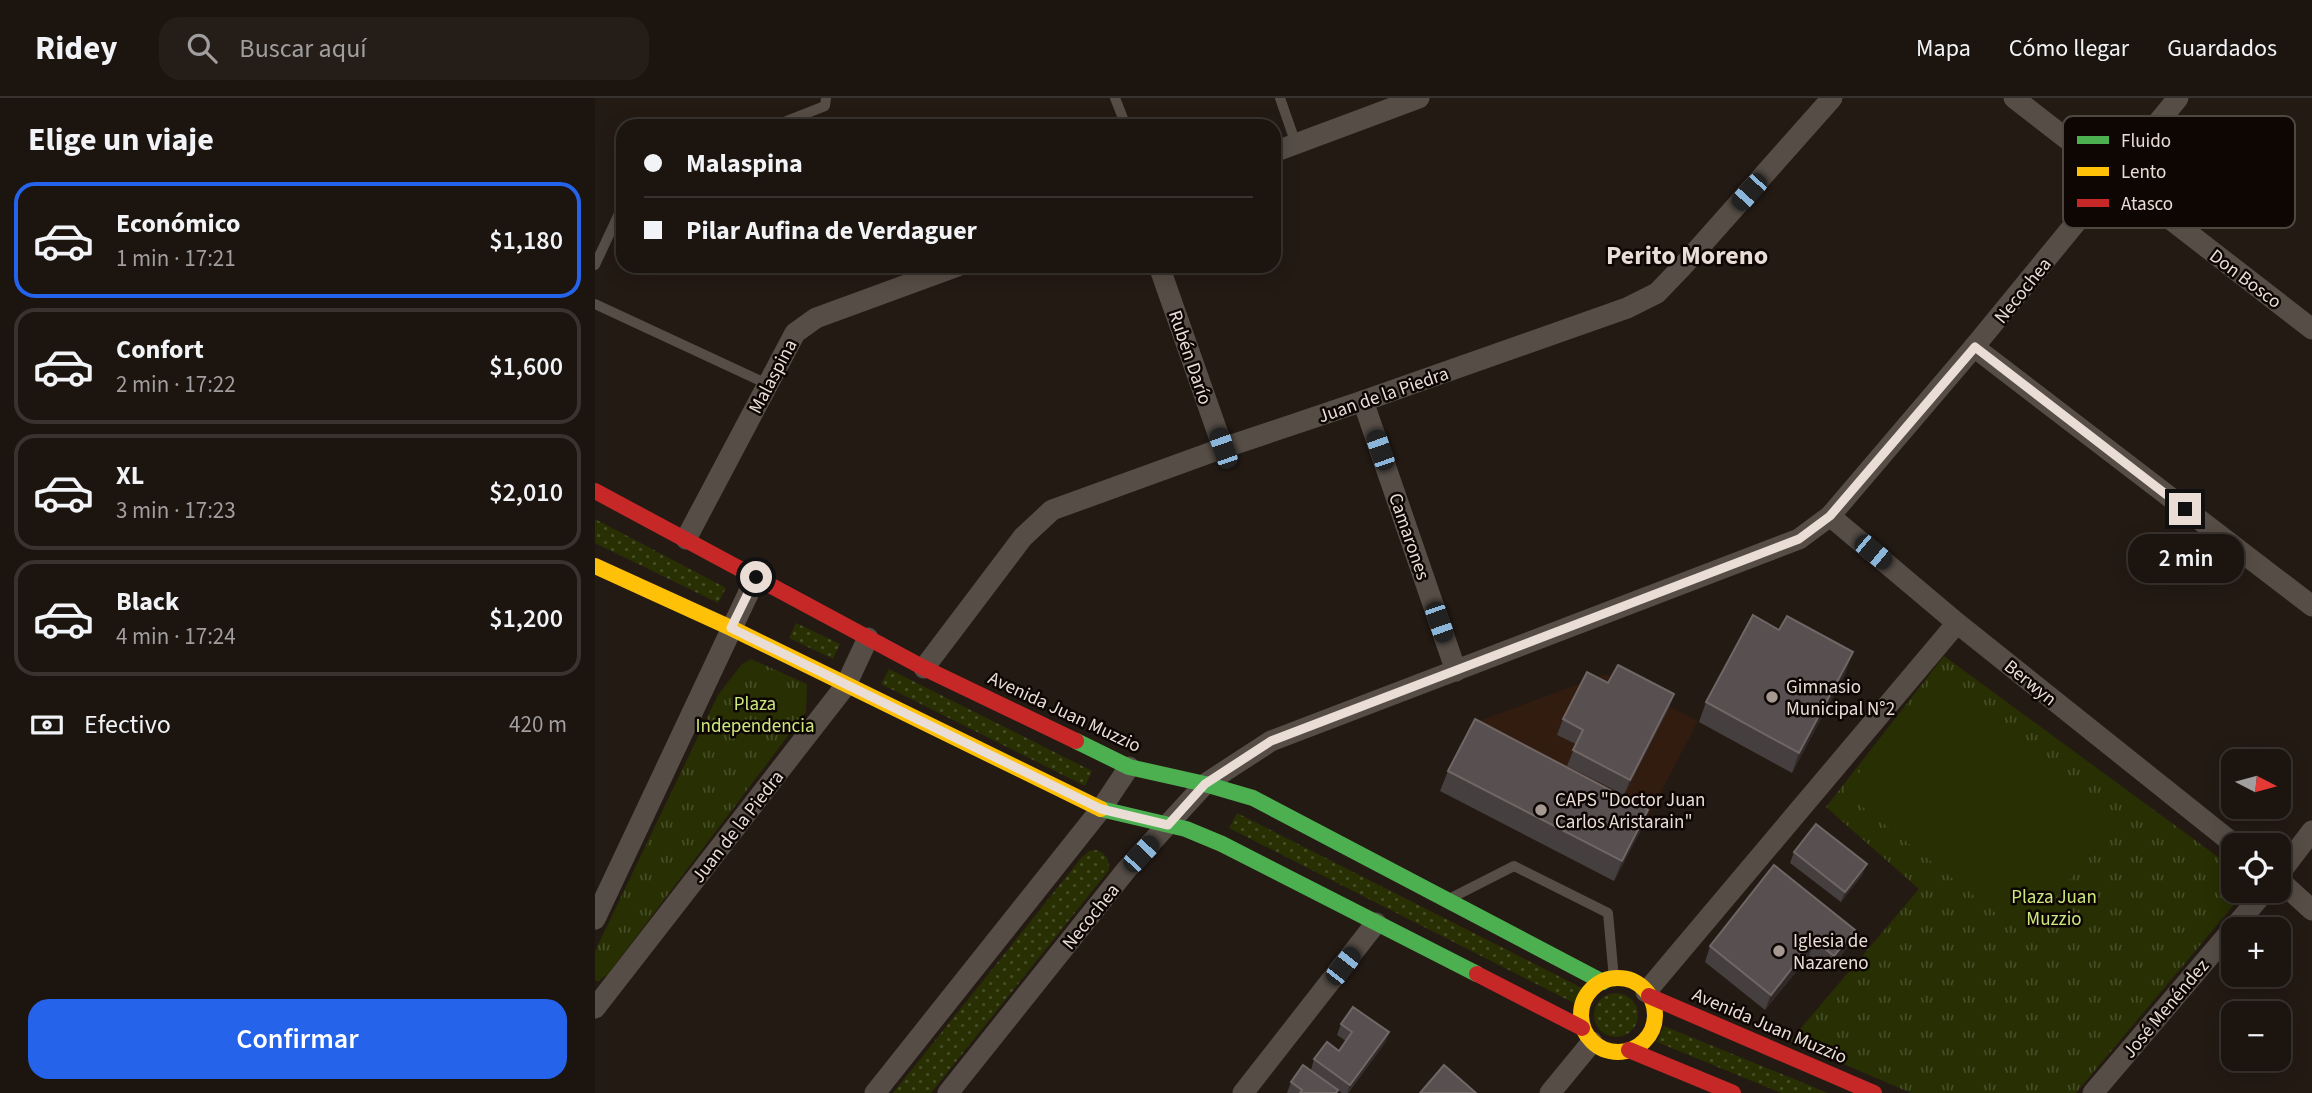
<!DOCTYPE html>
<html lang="es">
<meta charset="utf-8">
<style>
:root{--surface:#1b140f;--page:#241d18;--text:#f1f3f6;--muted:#a09e9e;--line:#39332f;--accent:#2563eb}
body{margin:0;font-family:"Source Sans 3",sans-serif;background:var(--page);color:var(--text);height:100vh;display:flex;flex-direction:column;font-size:26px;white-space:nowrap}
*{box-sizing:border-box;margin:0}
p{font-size:23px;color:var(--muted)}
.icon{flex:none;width:38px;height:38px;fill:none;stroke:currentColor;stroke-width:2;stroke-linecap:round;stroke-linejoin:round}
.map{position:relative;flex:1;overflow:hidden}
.drawer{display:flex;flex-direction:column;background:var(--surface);width:595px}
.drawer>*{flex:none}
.top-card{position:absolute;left:21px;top:21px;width:665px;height:154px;border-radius:21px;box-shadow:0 4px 18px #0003,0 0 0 2px var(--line);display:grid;align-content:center;height:154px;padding:0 28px;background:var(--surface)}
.needle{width:46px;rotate:96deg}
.controls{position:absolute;left:1626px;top:651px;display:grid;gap:14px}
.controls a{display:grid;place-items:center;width:70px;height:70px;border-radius:14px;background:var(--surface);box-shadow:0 4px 18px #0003,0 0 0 2px var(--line);font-size:35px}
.end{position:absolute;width:32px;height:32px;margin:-16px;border:9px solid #eaddd6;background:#111;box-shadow:0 0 0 4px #111}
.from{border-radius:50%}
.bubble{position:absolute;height:49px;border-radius:21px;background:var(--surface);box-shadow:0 4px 18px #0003,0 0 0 2px var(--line);font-size:23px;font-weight:600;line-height:49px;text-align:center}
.car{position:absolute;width:21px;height:42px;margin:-21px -10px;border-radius:9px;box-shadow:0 0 5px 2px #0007;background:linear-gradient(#222 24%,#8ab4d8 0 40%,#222 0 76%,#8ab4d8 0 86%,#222 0)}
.top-card b{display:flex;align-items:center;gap:24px;height:66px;font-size:26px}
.top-card b+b{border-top:2px solid var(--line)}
.top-card i{width:18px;height:18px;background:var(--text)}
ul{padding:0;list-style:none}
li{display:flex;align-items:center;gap:21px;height:116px;margin:0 14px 10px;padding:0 14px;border:4px solid var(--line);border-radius:21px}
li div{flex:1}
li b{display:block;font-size:26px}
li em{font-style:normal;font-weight:600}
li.on{border-color:var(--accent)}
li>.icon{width:63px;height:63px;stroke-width:1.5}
h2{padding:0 28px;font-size:32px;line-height:84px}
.pay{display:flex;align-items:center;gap:18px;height:77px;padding:0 28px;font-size:26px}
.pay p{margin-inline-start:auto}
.button{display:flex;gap:14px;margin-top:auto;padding:14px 28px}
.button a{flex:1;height:80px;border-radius:21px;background:var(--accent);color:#fff;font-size:28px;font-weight:600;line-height:80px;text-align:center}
header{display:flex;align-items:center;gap:42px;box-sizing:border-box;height:98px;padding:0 35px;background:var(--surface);border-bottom:2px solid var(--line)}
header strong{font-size:33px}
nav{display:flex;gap:38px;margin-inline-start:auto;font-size:24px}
.search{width:490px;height:63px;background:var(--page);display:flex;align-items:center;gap:18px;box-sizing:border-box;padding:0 24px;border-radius:21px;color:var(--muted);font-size:26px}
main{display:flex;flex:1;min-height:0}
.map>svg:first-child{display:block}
.built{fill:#321c0f}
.grass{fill:url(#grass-dots)}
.park{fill:url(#park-tufts)}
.pitch{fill:#272f03}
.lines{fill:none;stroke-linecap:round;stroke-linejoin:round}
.lane{stroke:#564d46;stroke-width:10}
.street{stroke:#564d46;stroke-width:21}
.fast{stroke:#4caf50;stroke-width:16}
.slow{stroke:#ffc107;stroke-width:16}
.jam{stroke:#c62828;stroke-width:16}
.wall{fill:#463f3f}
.shaded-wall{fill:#312927}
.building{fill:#585050;stroke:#6f6665;stroke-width:2}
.route{stroke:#eaddd6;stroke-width:9}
.poi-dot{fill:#a59992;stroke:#0d0603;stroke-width:2.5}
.labels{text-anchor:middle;stroke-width:5;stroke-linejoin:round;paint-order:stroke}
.street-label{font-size:19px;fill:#eaddd6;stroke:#0d0603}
.poi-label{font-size:19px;fill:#eaddd6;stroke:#0d0603;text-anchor:start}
.park-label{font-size:19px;fill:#cde87f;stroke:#0d0603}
.district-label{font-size:26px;font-weight:bold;fill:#eaddd6;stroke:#0d0603}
.key{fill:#0d0603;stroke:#4f4642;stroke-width:2}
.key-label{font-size:19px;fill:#eaddd6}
</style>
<header>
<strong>Ridey</strong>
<div class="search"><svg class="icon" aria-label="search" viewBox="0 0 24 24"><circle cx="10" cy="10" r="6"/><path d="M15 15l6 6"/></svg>Buscar aquí</div>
<nav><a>Mapa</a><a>Cómo llegar</a><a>Guardados</a></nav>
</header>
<main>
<section class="drawer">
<h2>Elige un viaje</h2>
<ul>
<li class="on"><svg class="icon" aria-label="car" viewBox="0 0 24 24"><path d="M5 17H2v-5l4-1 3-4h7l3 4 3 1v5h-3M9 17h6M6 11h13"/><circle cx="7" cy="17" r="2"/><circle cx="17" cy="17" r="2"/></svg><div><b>Económico</b><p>1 min · 17:21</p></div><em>$1,180</em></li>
<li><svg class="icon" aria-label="car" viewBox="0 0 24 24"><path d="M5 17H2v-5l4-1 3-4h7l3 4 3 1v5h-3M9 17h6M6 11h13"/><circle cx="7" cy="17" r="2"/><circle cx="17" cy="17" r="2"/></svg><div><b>Confort</b><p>2 min · 17:22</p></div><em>$1,600</em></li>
<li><svg class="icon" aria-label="car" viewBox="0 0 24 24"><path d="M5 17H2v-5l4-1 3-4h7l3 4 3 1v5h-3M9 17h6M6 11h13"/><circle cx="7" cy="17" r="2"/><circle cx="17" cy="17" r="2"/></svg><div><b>XL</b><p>3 min · 17:23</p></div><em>$2,010</em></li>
<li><svg class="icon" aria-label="car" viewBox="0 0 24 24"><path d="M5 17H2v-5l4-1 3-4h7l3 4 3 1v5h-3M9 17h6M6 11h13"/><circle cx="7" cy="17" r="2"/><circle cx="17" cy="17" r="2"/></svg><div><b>Black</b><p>4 min · 17:24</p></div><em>$1,200</em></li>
</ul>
<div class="pay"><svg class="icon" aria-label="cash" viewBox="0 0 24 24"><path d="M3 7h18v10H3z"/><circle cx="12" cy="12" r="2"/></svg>Efectivo<p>420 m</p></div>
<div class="button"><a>Confirmar</a></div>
</section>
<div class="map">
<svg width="1717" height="995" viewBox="0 0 1717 995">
<defs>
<pattern id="grass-dots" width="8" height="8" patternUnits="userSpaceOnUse" patternTransform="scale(1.75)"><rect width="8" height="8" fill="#272f03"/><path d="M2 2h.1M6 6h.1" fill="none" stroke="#464d27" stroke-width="1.8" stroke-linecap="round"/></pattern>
<pattern id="park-tufts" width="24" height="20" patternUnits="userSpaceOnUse" patternTransform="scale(1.75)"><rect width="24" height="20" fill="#272f03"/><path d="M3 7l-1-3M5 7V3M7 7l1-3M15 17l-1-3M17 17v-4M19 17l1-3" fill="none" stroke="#464d27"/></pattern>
</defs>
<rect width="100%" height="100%" fill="#241a14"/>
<polygon class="built" points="1011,576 1103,623 1046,732 872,641 876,626"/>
<g class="grass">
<polygon points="0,421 131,490 123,505 0,445"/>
<polygon points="201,525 245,546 238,561 194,540"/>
<polygon points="294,571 497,673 490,688 286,586"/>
<polygon points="642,715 987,890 979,905 634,730"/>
<path d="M502 752C512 757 514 761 514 772L336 995H298L487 759 494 753Z"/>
<circle cx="1021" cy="917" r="22"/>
<polygon points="1069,928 1233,995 1186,995 1062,944"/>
</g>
<g class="park">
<polygon points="1349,558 1634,767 1638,772 1638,793 1644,793 1643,802 1481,995 1316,995 1195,943 1324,791 1231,709"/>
<polygon points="156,561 212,586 211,614 13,876 3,883 0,882 0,853 123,597 147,566"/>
</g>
<polygon class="pitch" points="1344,574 1525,719 1430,838 1249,694"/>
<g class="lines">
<g class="lane">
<polyline points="520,0 531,28"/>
<polyline points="685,0 701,46"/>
<polyline points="179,28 230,8 231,0"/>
<polyline points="0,167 28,107"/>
<polyline points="0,206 172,286"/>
<polyline points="856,800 919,768 1013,815 1019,881"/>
</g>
<g class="street">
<polyline points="1419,0 1717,231"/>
<polyline points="679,54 824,0"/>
<polyline points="564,168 628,350"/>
<polyline points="1379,249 1717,508"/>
<polyline points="768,303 861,573"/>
<polyline points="1235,418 1362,525 1640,747"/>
<polyline points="91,441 200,235 221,220 363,168"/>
<polyline points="329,570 428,439 457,412 628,350 768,303 1032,210 1062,195 1087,169 1237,0"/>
<polyline points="1684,776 1717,733"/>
<polyline points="1684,782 1717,812"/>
<polyline points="0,821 161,479"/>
<polyline points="1051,894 1362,525"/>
<polyline points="0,910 251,587 273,540"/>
<polyline points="280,995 506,711 534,669"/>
<polyline points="353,995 532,771 610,686 676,643 1204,441 1235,418 1379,249 1583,0"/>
<polyline points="648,995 781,825"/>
<polyline points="955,995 997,944"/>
<polyline points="1498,995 1670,793"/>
</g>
<g class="fast">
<polyline points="481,643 534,669 610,686 658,700 1008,884"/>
<polyline points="506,711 591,731 627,746 882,876"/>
</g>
<g class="slow">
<polyline points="0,468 136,530 506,711"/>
<circle cx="1023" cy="917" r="37"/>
</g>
<g class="jam">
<polyline points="0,393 329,570 481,643"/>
<polyline points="882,876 987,930"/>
<polyline points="1054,898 1279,995"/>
<polyline points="1034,952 1138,995"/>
</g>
</g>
<g class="wall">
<polygon points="1251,574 1197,675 1104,624 1111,604"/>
<polygon points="1013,585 1079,596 1073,612 1029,697 972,668 981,646 962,637 968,621"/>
<polygon points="853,673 1046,732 1019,783 845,693"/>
<polygon points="1199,754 1268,776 1246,804 1195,765"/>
<polygon points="1260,832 1254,847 1234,874 1214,858 1170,912 1110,864 1115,848"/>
<polygon points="746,926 794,934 790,945 753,995 747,995 716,972 719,961 744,953 751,943 742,937"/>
<polygon points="696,984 742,995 692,995"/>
</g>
<g class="shaded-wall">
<polygon points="1258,554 1251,574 1197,675 1204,655"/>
<polygon points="1079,596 1073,612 1029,697 1035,682"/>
<polygon points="1053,712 1046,732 1019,783 1027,763"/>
<polygon points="1272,766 1268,776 1246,804 1250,794"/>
<polygon points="1260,832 1254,847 1234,874 1239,858"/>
<polygon points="1219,842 1214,858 1170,912 1176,897"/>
<polygon points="794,934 790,945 752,995 755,987"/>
</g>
<g class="building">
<polygon points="1158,517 1184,532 1192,518 1258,554 1204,655 1111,604"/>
<polygon points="1023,567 1079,596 1035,682 978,652 988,632 968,621 992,574 1013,585"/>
<polygon points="880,621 1053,712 1027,763 853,673"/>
<polygon points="1221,726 1272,766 1250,794 1199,754"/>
<polygon points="1179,767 1260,832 1239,858 1219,842 1176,897 1115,848"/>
<polygon points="758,909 794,934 755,987 719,961 732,944 744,953 757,934 746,926"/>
<polygon points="708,967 743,992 741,995 705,995 707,992 696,984"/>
<polygon points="849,967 881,995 825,995"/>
</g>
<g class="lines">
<polyline class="route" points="161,479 136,530 506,711 573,727 610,686 676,643 1204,441 1235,418 1380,249 1590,411"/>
</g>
<g class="poi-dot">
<circle cx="1177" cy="599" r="7"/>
<circle cx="946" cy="712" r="7"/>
<circle cx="1184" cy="853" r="7"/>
</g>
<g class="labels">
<g class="street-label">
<text transform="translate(1651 180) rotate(37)" y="7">Don Bosco</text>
<text transform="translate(1427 192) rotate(-51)" y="7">Necochea</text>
<text transform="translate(596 259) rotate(71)" y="7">Rubén Darío</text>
<text transform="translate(177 278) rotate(-62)" y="7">Malaspina</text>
<text transform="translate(788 296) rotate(-19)" y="7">Juan de la Piedra</text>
<text transform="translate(815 438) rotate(71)" y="7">Camarones</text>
<text transform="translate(1436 584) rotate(39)" y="7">Berwyn</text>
<text transform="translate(470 613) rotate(25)" y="7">Avenida Juan Muzzio</text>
<text transform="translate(142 728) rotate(-52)" y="7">Juan de la Piedra</text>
<text transform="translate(495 818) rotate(-51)" y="7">Necochea</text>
<text transform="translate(1570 910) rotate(-50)" y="7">José Menéndez</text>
<text transform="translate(1175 927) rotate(23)" y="7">Avenida Juan Muzzio</text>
</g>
<g class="poi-label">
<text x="1191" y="595">Gimnasio<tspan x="1191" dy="22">Municipal N°2</tspan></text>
<text x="960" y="708">CAPS "Doctor Juan<tspan x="960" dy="22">Carlos Aristarain"</tspan></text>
<text x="1198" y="849">Iglesia de<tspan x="1198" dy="22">Nazareno</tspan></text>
</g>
<g class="park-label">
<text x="160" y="612">Plaza<tspan x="160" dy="22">Independencia</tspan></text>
<text x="1459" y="805">Plaza Juan<tspan x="1459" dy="22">Muzzio</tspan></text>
</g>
<g class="district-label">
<text x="1092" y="166">Perito Moreno</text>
</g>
</g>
<rect x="1468" y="18" width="232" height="112" rx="10" class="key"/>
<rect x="1482" y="38" width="32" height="8" fill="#4caf50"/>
<rect x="1482" y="69" width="32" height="9" fill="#ffc107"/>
<rect x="1482" y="101" width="32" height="8" fill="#c62828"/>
<g class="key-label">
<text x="1526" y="49">Fluido</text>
<text x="1526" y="80">Lento</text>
<text x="1526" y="112">Atasco</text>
</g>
</svg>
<div class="controls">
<a><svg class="needle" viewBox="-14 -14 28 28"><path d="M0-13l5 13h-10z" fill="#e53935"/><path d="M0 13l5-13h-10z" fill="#a09e9e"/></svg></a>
<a><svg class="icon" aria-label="locate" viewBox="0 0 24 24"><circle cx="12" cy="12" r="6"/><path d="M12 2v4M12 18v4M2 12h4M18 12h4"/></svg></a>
<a>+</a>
<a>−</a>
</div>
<i class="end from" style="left:161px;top:479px"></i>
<i class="end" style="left:1590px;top:411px"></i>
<div class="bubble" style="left:1533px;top:436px;width:116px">2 min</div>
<i class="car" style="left:1154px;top:94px;rotate:222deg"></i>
<i class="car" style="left:628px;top:350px;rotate:341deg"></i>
<i class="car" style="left:785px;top:352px;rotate:341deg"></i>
<i class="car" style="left:1278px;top:454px;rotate:130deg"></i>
<i class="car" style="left:844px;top:524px;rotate:161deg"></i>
<i class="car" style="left:546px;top:756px;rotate:43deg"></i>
<i class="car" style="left:748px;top:868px;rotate:38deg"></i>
<div class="top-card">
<b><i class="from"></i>Malaspina</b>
<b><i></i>Pilar Aufina de Verdaguer</b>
</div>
</div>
</main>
